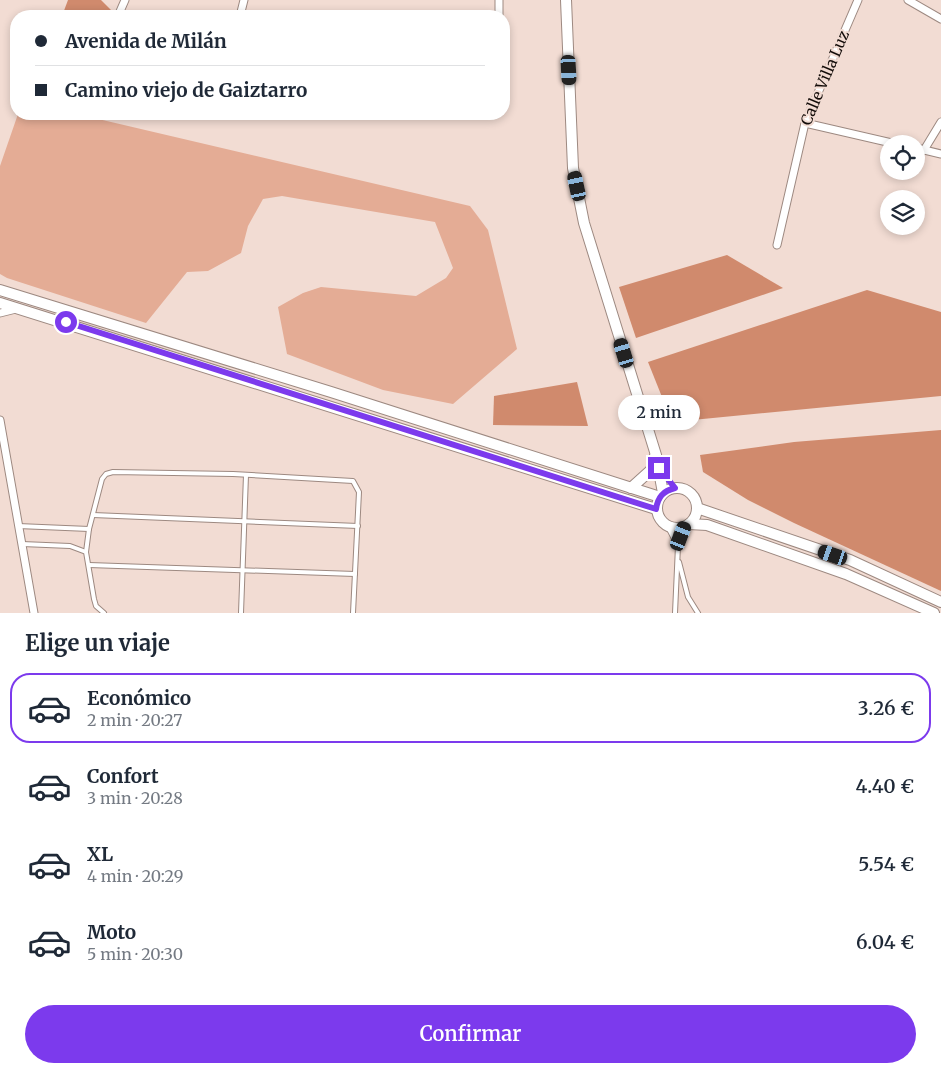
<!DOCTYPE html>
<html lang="es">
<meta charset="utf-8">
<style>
:root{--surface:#fff;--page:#f2f2f3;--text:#1f2937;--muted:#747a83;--line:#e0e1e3;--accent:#7c3aed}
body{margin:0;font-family:Merriweather,serif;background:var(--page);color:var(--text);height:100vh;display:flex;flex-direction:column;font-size:19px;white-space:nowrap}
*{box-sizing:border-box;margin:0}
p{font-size:16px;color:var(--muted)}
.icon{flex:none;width:28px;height:28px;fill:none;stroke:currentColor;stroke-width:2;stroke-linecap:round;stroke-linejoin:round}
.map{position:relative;height:613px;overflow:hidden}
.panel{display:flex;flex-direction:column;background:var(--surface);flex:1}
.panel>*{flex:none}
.guide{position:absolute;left:10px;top:10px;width:500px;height:110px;border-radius:20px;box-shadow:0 2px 8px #0003;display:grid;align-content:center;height:110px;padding:0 25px;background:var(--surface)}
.buttons{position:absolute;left:880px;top:135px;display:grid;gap:10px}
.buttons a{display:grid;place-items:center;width:45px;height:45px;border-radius:50%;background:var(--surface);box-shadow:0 2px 8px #0003;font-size:25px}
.end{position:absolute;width:22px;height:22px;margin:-11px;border:6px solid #7c3aed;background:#fff;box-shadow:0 0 0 2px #fff}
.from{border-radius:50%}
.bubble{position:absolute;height:35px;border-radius:18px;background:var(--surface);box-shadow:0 2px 8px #0003;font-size:16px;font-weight:600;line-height:35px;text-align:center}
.car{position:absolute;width:15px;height:30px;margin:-15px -8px;border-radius:6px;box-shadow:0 0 4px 1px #0007;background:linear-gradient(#222 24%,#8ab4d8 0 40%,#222 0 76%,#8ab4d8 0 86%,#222 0)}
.guide b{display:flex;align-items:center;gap:18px;height:48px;font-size:19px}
.guide b+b{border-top:1px solid var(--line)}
.guide i{width:12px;height:12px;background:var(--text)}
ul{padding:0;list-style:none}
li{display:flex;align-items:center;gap:15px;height:70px;margin:0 10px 8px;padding:0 15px;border:2px solid transparent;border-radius:20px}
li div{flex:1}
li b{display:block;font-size:19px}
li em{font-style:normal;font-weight:600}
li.selected{border-color:var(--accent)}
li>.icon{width:45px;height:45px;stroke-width:1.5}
h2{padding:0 25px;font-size:22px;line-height:60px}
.button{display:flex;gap:10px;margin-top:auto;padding:10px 25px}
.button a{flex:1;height:58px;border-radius:30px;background:var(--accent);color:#fff;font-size:20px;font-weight:600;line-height:58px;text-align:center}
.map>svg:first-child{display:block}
.green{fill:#e4ac95}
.forest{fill:#d08a6d}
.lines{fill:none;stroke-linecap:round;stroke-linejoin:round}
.lane-casing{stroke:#9d8981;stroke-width:6}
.street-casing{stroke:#9d8981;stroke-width:9}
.secondary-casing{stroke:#9d8981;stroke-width:12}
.lane{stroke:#fff;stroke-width:4}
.street{stroke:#fff;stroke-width:7}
.secondary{stroke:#fff;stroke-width:10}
.route{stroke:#7c3aed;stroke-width:6}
.labels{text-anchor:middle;stroke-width:4;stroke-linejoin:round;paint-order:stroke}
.street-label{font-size:15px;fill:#130c09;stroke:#f2dcd3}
</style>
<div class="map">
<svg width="941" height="613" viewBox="0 0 941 613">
<rect width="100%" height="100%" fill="#f2dcd3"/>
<polygon class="green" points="18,114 77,114 470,206 488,230 517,349 453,404 383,390 287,354 278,307 303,293 321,287 416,296 446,278 453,268 435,222 282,196 263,199 248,226 241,253 208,271 187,272 146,323 7,278 0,274 0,166"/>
<g class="forest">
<polygon points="68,0 101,0 115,14 114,16 62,16"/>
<polygon points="727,255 783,288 636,338 619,287"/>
<polygon points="867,290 941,312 941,396 672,422 648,362"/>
<polygon points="577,382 588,426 493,425 494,396"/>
<polygon points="941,430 941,591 794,523 748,500 703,472 700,455 794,442"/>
</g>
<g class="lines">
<g class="lane-casing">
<g id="lane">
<polyline points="93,515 358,526"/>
<polyline points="667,525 677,545"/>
<polyline points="18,526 89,529 102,479 106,474 113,472 233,474 353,481 359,492 353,613"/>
<polyline points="22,544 70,546 86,552 94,599 96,606 104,613"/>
<polyline points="86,552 89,529"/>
<polyline points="679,562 688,597 698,613"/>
<polyline points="89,565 355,574"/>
<polyline points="241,613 246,475"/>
<polyline points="675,613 678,546 685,526"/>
</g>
</g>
<g class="street-casing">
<g id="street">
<polyline points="499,0 499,16"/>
<polyline points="908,0 941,19"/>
<polyline points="118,16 125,0"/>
<polyline points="240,16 244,0"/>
<polyline points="805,123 896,144"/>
<polyline points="916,148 941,154"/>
<polyline points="924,150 941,122"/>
<polyline points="777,245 805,123 858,0"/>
<polyline points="0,313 16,309"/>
<polyline points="0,420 34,613"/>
</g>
</g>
<g class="secondary-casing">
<g id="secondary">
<polyline points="566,0 573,168 584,223 656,455 663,493"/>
<polyline points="0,290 331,392 660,497"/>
<polyline points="0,303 656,509"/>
<polyline points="631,488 651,470 655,456"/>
<circle cx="677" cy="508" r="20"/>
<polyline points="697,508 850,560 941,602"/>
<polyline points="689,524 707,525 846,574 934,613"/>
</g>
</g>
<use href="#lane" class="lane"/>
<use href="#street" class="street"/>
<use href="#secondary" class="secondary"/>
</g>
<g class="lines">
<path class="route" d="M66 322 656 509C658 497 663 491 675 488L659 468"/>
</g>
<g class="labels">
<g class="street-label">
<text transform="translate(825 78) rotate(-67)" y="5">Calle Villa Luz</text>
</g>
</g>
</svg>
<div class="buttons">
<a><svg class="icon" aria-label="locate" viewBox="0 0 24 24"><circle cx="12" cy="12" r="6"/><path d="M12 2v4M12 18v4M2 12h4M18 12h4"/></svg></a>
<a><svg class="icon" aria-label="layers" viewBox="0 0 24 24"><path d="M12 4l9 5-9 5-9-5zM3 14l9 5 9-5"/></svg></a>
</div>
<i class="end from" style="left:66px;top:322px"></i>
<i class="end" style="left:659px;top:468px"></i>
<div class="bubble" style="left:618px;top:395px;width:82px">2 min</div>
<i class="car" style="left:569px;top:70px;rotate:177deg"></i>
<i class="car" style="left:577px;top:186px;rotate:348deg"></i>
<i class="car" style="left:624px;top:353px;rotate:343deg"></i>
<i class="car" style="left:681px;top:536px;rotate:21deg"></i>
<i class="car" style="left:833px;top:555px;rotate:289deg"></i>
<div class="guide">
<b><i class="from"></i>Avenida de Milán</b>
<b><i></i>Camino viejo de Gaiztarro</b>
</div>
</div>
<section class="panel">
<h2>Elige un viaje</h2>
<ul>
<li class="selected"><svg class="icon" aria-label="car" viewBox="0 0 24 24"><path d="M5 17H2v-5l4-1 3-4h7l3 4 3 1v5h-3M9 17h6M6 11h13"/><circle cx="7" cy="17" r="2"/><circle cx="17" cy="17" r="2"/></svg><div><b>Económico</b><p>2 min · 20:27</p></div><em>3.26 €</em></li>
<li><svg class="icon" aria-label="car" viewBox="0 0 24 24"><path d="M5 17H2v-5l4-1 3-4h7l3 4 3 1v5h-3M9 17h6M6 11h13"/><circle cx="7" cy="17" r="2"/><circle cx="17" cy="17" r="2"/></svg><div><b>Confort</b><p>3 min · 20:28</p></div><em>4.40 €</em></li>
<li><svg class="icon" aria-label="car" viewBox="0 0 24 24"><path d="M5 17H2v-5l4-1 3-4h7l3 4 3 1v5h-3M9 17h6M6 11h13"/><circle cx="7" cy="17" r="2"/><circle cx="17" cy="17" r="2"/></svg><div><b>XL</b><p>4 min · 20:29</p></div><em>5.54 €</em></li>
<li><svg class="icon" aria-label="car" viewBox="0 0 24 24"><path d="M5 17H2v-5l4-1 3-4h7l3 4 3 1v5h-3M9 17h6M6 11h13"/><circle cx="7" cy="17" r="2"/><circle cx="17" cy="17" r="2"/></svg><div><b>Moto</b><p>5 min · 20:30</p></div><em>6.04 €</em></li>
</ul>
<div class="button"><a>Confirmar</a></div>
</section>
